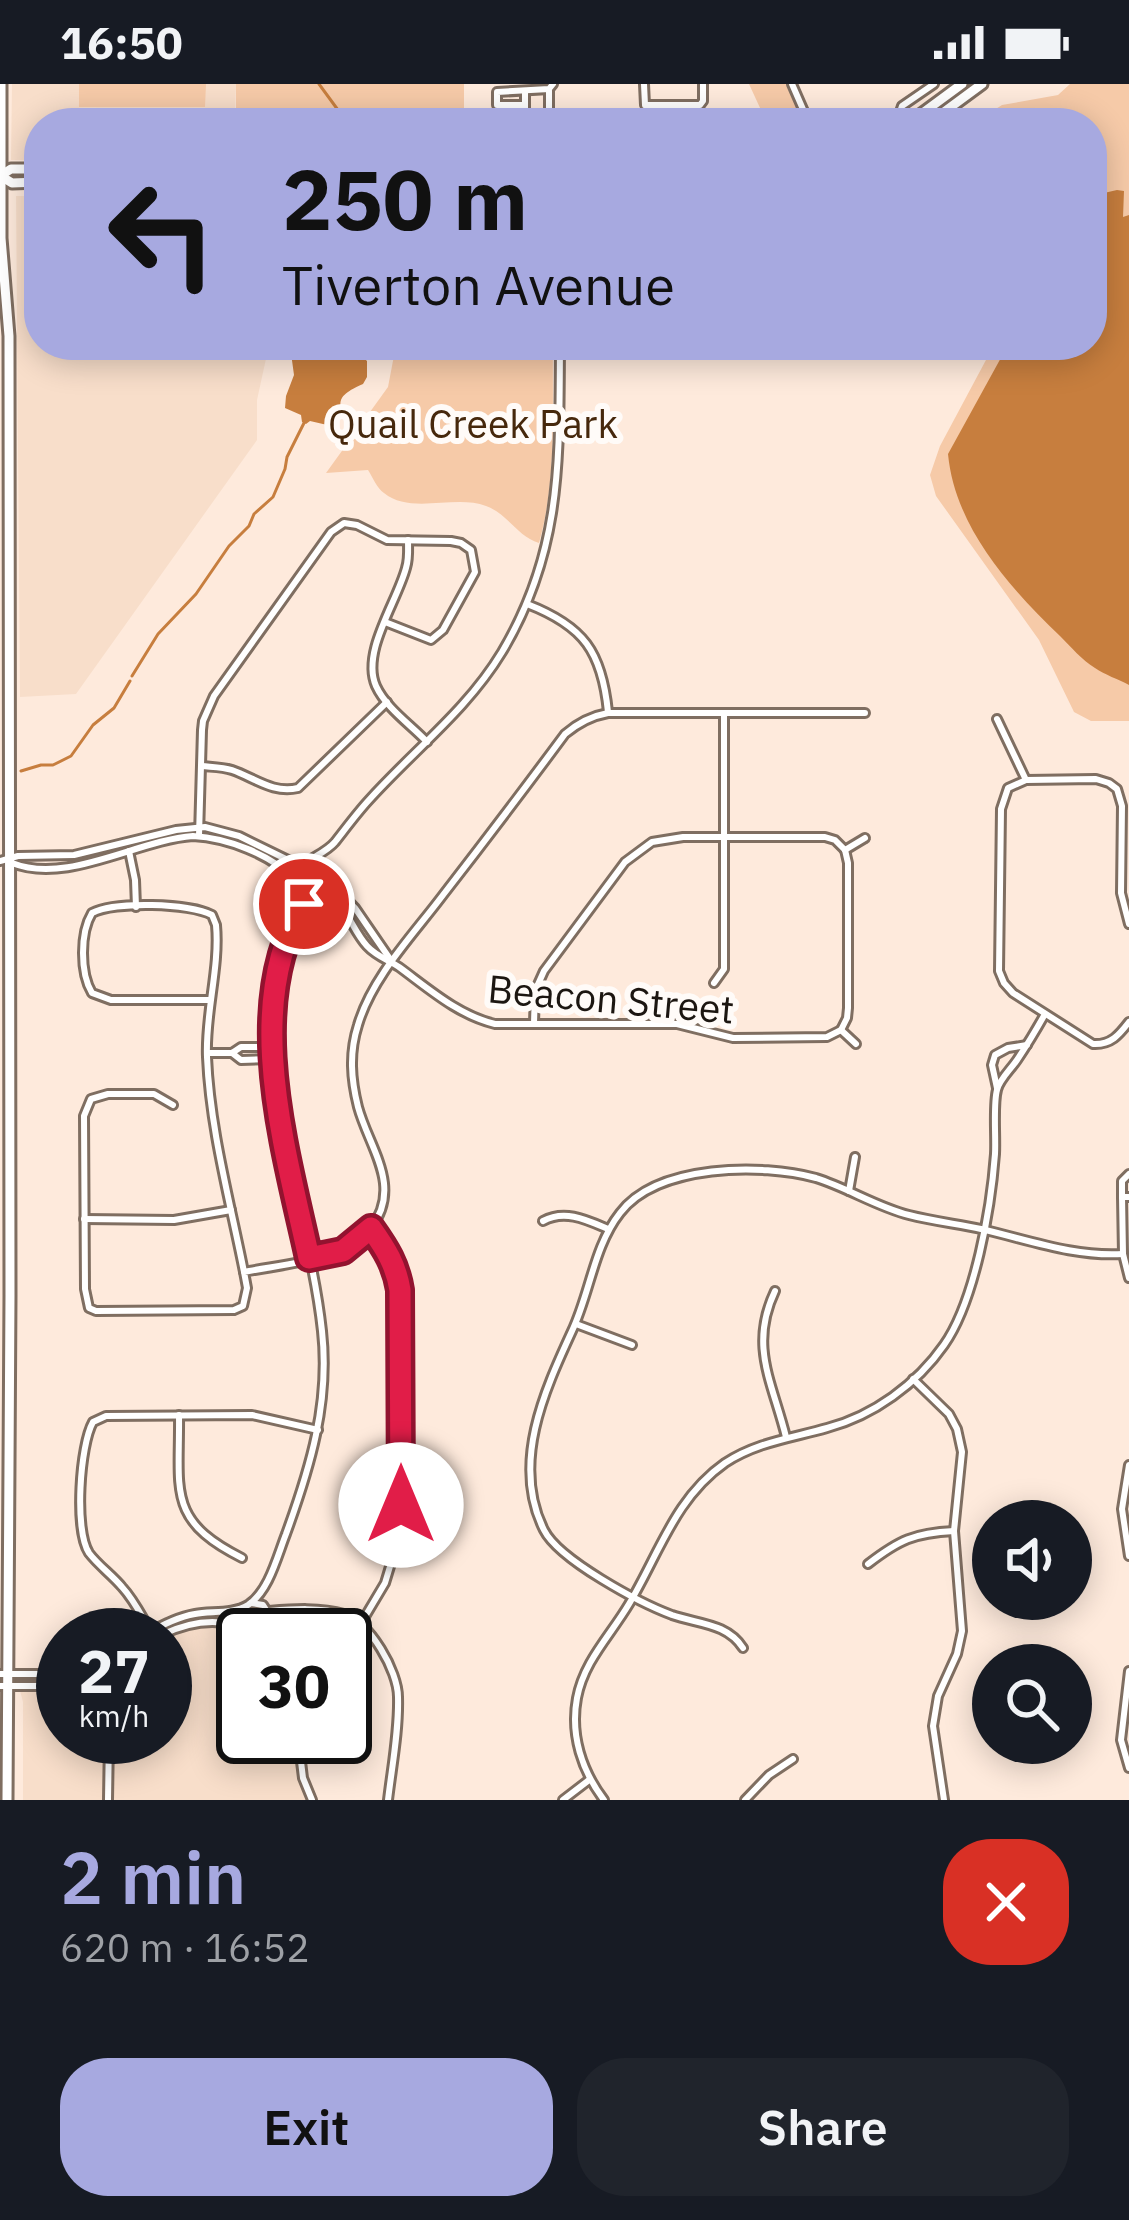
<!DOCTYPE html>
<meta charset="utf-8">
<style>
body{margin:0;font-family:"IBM Plex Sans",sans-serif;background:#20242c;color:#f1f3f6;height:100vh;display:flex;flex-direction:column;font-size:45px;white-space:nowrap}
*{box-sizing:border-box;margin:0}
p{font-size:39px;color:#9ea1a6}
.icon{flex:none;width:66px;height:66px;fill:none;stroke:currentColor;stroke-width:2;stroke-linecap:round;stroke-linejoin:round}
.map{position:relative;height:1716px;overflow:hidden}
.panel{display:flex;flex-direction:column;background:#171b24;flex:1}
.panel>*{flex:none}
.top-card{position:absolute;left:24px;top:24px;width:1083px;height:252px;border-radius:48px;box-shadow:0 6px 30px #0003;background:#a7a9e0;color:#111;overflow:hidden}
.controls{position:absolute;left:972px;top:1416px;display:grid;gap:24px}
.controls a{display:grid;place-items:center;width:120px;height:120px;border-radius:50%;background:#171b24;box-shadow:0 6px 30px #0003;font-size:60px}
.speed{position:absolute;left:36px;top:1524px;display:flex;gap:24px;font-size:60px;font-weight:700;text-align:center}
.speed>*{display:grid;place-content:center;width:156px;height:156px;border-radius:50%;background:#171b24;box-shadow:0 6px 30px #0003;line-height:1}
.speed small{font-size:30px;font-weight:400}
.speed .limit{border:6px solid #111;border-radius:18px;background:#fff;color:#111}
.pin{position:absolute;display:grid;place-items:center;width:102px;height:102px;color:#fff;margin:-51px;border:6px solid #fff;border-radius:50%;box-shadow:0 3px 12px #0007}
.me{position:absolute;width:132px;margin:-66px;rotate:0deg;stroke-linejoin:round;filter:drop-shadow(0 0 9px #0008)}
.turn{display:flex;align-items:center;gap:42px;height:252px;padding:0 60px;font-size:54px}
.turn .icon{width:156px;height:156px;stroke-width:2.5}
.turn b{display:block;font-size:84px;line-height:102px}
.round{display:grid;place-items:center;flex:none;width:126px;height:126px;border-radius:48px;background:#20242c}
.head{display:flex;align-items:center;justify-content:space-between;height:204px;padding:0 60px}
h1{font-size:72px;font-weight:600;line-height:90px;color:#a7a9e0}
.cta{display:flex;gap:24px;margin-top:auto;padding:24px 60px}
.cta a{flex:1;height:138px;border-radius:48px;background:#a7a9e0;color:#111;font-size:48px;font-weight:600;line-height:138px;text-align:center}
.cta a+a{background:#20242c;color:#f1f3f6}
.status{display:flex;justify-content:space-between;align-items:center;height:84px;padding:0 60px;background:#171b24;direction:ltr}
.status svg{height:33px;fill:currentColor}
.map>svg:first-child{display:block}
</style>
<div class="status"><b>16:50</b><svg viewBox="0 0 49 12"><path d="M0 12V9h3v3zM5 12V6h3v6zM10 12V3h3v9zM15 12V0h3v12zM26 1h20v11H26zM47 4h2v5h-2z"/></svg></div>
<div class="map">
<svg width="1129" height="1716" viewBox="0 0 1129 1716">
<rect width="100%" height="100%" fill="#feeadc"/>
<g fill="#f8deca">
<path d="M12,0h224l-1,39h-196v37h-28z"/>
<path d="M16,112h23v149h230l-12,55v40l-181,254 -56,3z"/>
<path d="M226,1539l30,12h-13v102h55l1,18 13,45h-289v-98l-4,-15 44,-1v51h102v-102l14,-8z"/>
</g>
<g fill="#f6caa8">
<path d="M79,0h127l-1,23h-126z"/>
<rect x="236" y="0" width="228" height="39"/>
<path d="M749,0h37l17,39h-36z"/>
<path d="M1070,0h59v637h-38l-17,-9 -35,-72 -103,-144 -6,-21 10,-29 54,-101h98v-222h-118l28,-18 56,-10z"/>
<path d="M396,261h157c-1,66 4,134 -14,198 -22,-7 -31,-29 -53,-37 -31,-12 -75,9 -102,-13 -7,-5 -11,-15 -16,-23l-42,3 62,-86z"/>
</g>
<g fill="#c77e3e">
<path d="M1117,106l7,1 -1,26 6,-2v470c-11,-6 -24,-10 -34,-17 -13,-8 -24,-21 -35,-32 -51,-49 -105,-109 -112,-182l60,-109h84v-132l12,-20z"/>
<path d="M300,261h50l-4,6 12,2 9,8v16l-4,7c-39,17 -12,22 -27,43l-26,-6 -4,3 -4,-2 -1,-7 -16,-7 1,-12 8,-21 -3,-22 9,-5z"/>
</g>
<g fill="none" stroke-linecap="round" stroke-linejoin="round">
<g stroke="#c77e3e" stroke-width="3">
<path d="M319,0l19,26 1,13"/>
<path d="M132,592l26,-42 38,-40 33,-48 20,-20 5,-12 19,-17 12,-28 2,-12 17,-34"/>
<path d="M21,687l20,-6h12l18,-9 22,-31 21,-17 16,-27"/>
</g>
<defs>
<g id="minor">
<path d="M644,0l1,21h55l3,-4v-17"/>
<path d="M792,0l17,39"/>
<path d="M525,21h-28v-13l52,-3 4,-5"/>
<path d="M670,21v18"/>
<path d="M525,39v-31"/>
<path d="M549,39v-32"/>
<path d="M696,39v-18"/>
<path d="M905,39l-6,-8 3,-9 32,-22"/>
<path d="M408,456c0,9 1,19 -2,28 -9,34 -45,84 -30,118 10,22 35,39 51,56"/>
<path d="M527,520c57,22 75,48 81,108"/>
<path d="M997,635l29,61"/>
<path d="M202,682c10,1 21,1 30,4 23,8 41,24 66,18l89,-86"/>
<path d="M199,752l3,-106 1,-9 11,-25 117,-164 13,-9 13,2 30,15 64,1 10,2 10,7 4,22 -32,58 -12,10 -46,-18"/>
<path d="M845,766l20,-12"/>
<path d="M129,767l6,29 1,27"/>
<path d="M0,777l18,-5 56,-1 102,-25 29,-3 34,9 51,25 12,2"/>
<path d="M12,779c55,22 125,-23 181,-27 35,2 76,18 102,43"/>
<path d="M327,795l28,29 35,51"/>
<path d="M298,802l7,6 8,2c12,-3 16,-12 12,-23l-12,-8"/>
<path d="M318,808c31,11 31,34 49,54 9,10 21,14 32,21 30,22 59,48 96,57h182l56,14 94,-1 14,-7"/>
<path d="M297,830l16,-20"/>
<path d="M1129,840l-8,-31 1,-87 -5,-17 -8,-6 -13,-4 -70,1 -18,8 -7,21 -2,162 5,12 9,10 80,51c18,1 26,-9 36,-22"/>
<path d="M714,899l10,-14v-256"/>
<path d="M209,916h-98l-19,-7c-12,-20 -12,-60 0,-80 22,-12 98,-10 120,2l4,10c4,43 -11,88 -9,132 3,72 23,144 37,215"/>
<path d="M534,939l1,-32 9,-20 81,-109 27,-20 31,-5h142l10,3 10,10"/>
<path d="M841,946l6,-12 1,-10v-145l-3,-13"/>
<path d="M841,946l15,14"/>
<path d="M207,969h25l9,-6h31"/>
<path d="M232,969l9,7 31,-1"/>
<path d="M997,1004l-5,-23 3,-10 13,-7 19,-3"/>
<path d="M173,1021l-19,-11h-46l-17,5 -7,17 1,173 4,19 7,3 138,-1 9,-4 4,-18 -3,-16c38,-8 102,-11 127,-44 32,-42 -2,-80 -13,-121 -7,-28 -9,-54 0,-82 14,-48 55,-90 85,-130 41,-53 82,-107 122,-161 13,-11 26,-18 43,-21h257"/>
<path d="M1129,1090l-7,7v16h7"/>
<path d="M849,1107l6,-34"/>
<path d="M1122,1113l1,57 6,24"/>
<path d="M84,1135l90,1 57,-10"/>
<path d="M543,1137c22,-12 44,-1 65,8"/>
<path d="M775,1207c-26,55 -3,90 11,146"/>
<path d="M576,1240l56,21"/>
<path d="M913,1295l36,35 8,15 5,23 -8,79 8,100 -5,23 -19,42 -5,30 11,74"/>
<path d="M179,1331c1,75 -13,105 63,143"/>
<path d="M1129,1381l-7,44 7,47"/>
<path d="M868,1480c31,-24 46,-31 86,-33"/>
<path d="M251,1519l12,2 7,11 -5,13 -10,3"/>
<path d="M269,1527c24,-2 52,-4 75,3 26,8 54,57 54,83 1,34 -6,69 -10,103"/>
<path d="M270,1537l48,-1 42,5"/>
<path d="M360,1541l25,-42 16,-53 -1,-240 -8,-33 -21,-28"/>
<path d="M145,1551c15,-9 32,-18 50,-21 16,-3 38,0 53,-9 21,-14 29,-48 38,-71 24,-66 44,-131 36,-203 -13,-121 -67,-232 -43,-357 4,-24 15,-46 19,-70 1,-11 -5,-26 1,-35 7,-10 26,-15 36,-27 11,-14 22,-29 34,-42 45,-50 98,-90 133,-148 61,-102 57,-194 58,-307"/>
<path d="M153,1551c-10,-16 -18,-34 -31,-48 -10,-12 -24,-22 -33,-34 -15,-23 -9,-108 4,-131l13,-6 146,-1 66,15"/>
<path d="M161,1551c32,-15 66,-19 95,0"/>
<path d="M743,1564c-16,-25 -45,-24 -71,-33 -32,-12 -113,-55 -128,-85 -33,-66 0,-138 28,-199 18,-38 22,-85 48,-118 37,-49 142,-50 196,-35 32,10 61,29 93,37 24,6 48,9 72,14 48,11 93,28 142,25"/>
<path d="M1129,1587l-8,69 8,28"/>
<path d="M0,1590h63"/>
<path d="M0,1602h63"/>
<path d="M298,1653l5,41 9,22"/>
<path d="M108,1716l1,-63"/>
<path d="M563,1716l26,-20"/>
<path d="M604,1716c-22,-29 -34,-65 -27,-102 7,-37 33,-62 52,-94 30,-50 46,-106 96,-141 32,-21 67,-25 102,-35 46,-12 90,-44 117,-83 31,-44 47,-137 51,-191 1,-17 -2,-50 2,-64 2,-10 14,-21 20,-30 10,-15 19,-30 28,-46"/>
<path d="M745,1716l24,-25 24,-16"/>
</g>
<g id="secondary">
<path d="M1,0v154l8,98 1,959 -3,505"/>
<path d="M909,39l53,-39"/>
<path d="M929,39l53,-39"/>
<path d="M0,92l11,-7h28"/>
<path d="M1,92l11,7 27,-1"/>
</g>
</defs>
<use href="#minor" stroke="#7f6e61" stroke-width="12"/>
<use href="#secondary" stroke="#7f6e61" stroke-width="15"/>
<use href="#minor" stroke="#fff" stroke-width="6"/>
<use href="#secondary" stroke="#fff" stroke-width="9"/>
</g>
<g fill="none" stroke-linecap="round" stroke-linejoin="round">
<defs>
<path id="route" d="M304,820c-63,100 -18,248 5,354l34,-7 28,-23c15,21 25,37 29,62l1,215"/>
</defs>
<use href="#route" stroke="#92132f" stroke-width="30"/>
<use href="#route" stroke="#e11d48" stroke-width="21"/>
</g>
<g text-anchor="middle" stroke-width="12" stroke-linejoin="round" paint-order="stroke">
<g font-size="39" fill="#46280c" stroke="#fffbf8">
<text x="473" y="354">Quail Creek Park</text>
</g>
<g font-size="39" fill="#1c1611" stroke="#fffbf8">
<text transform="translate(611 915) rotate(5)" y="14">Beacon Street</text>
</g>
</g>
</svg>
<div class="controls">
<a><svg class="icon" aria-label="sound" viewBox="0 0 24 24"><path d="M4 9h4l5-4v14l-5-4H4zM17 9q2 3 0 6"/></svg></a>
<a><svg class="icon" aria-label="search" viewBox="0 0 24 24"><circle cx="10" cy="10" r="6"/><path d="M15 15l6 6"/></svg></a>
</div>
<div class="speed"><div>27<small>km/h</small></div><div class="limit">30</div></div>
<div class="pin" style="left:304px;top:820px;background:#d93025"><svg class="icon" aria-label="arrive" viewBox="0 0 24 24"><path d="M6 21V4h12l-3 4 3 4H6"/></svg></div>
<svg class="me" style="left:401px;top:1421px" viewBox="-20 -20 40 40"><circle r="19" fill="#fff"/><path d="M0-13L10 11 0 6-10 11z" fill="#e11d48"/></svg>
<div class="top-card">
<div class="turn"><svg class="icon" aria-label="left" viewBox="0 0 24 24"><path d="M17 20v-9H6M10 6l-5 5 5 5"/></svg><div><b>250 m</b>Tiverton Avenue</div></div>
</div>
</div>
<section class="panel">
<div class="head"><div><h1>2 min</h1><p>620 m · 16:52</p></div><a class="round" style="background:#d93025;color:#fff"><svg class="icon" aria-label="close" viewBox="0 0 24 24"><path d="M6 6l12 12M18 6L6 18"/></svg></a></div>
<div class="cta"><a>Exit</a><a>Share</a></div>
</section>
